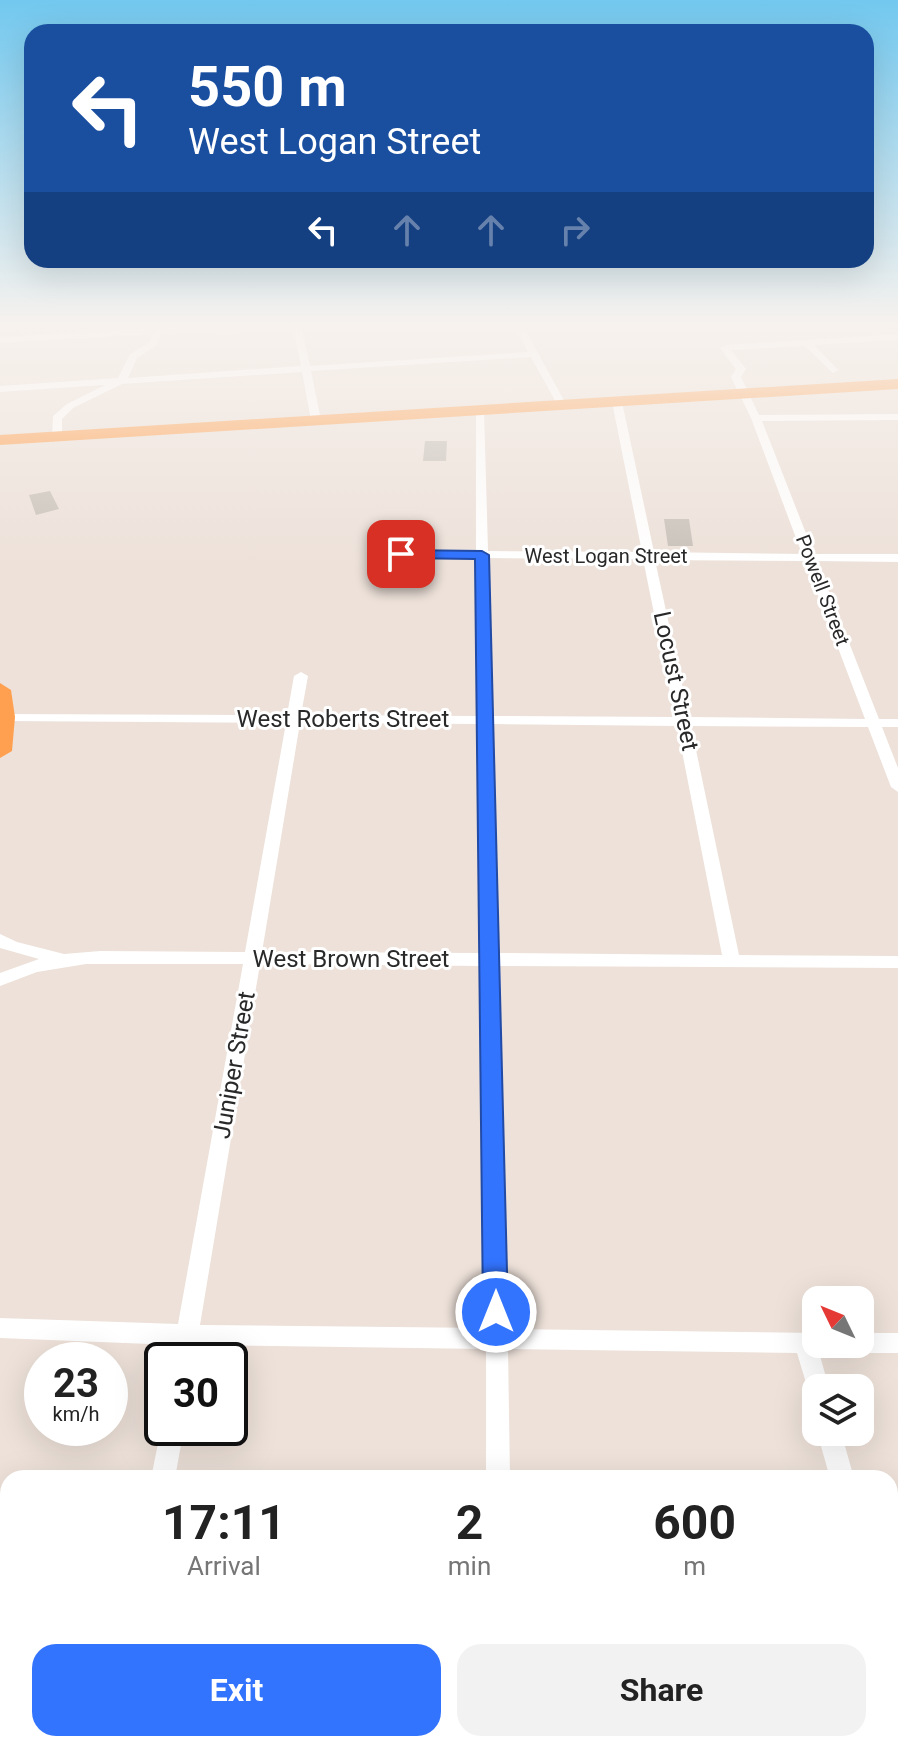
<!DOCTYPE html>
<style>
body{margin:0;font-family:Roboto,sans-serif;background:#f2f2f2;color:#222;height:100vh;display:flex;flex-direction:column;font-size:30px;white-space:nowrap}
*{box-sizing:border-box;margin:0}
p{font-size:26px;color:#767676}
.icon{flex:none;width:44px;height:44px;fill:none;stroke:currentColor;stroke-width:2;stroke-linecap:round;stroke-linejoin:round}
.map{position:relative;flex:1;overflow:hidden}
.panel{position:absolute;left:0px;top:1470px;width:898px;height:282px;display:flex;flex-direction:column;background:#fff;border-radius:24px 24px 0 0;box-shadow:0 8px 32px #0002}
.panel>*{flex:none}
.hud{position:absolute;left:24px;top:24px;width:850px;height:244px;border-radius:24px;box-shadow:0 8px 32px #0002;background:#1a4fa0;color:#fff;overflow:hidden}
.needle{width:52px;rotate:313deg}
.buttons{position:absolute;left:802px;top:1286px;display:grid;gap:16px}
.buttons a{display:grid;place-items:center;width:72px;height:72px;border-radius:16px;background:#fff;box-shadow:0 8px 32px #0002;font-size:40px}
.speed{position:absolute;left:24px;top:1342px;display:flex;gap:16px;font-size:40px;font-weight:700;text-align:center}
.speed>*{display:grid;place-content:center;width:104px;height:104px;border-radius:50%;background:#fff;box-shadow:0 8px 32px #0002;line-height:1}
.speed small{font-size:20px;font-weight:400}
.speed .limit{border:4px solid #111;border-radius:12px;background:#fff;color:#111}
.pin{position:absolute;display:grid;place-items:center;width:68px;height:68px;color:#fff;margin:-34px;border-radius:16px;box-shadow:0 4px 12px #0006}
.me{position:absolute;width:88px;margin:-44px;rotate:0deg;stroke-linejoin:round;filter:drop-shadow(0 0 6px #0008)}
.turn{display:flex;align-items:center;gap:28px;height:168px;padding:0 32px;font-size:36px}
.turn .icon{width:104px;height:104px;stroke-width:2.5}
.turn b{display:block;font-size:56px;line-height:68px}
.lanes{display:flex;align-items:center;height:76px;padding:0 32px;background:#0003;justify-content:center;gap:40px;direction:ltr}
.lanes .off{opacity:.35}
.eta{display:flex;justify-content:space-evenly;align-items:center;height:136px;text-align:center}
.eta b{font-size:48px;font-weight:700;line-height:56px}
.button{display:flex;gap:16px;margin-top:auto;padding:16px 32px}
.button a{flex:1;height:92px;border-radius:24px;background:#3374ff;color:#fff;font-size:32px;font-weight:700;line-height:92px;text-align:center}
.button a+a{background:#f2f2f2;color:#222}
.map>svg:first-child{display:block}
</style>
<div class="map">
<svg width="898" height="1751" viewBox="0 0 898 1751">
<rect width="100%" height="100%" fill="#ede1d9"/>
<g fill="#c7c0b8">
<path d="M425,441h22l-1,20h-23z"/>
<path d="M50,491l9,18 -23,6 -7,-20z"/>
<path d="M664,519h25l4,27h-25z"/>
</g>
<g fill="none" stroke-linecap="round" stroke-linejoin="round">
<g fill="#fff" fill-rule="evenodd">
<path d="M155,326h8v2l80,-2 -4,3 -78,4 -4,12 -20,13 -9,20 173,-12 -8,-40h8l9,40 218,-14 -13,-26h8l43,78 -8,2 -27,-49 -220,14 10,49 -5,3 -5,-3 -9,-48 -180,12 -49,24 -11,11v17l-5,3 -5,-3 1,-20 14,-12 38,-19 -105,7v-6l118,-8 12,-24 20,-12 2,-8 -152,9v-6l154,-9z"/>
<path d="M898,334v6l-84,5 24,25 -5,3 -28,-27 -74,4 15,19 -5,8 18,38 139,-1v6l-136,1 52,133h84v8l-81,-1 62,158h19v8h-16l16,41v24l-7,-5 -23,-60 -177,-1 48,229 159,1v12l-398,-2 8,363 308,4v11h11l-3,6 -5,2 10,36h-13v10l-6,-2 -13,-43 -289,-4 2,129h-24v-129l-289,-4 -3,15h-22l3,-15 -175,-7v-20l178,6 65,-360h-157l-49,8 -37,14v-13l39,-14 -39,-11v-14l17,8 47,12 36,-3 145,1 41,-229 -282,-2 -4,-1v-6l287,1 7,-39 7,-4 7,4 -7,39 178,1 -3,-158h-75l-6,-4 6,-4 75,1v-143l8,2 4,141 154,1 -30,-150 5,-3 5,3 32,150 148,2 -51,-136 -20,-41 5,-8 -16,-21 5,-3zM488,558l155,1 32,158 -182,-1zM655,560l150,1 60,158 -176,-2zM300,723l179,1 3,229 -220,-1zM493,724l184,2 45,229 -223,-2zM260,964l222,2 4,362 -286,-3z"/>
<path d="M860,1333h38v20h-38l-8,-3 -3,-6h11z"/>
<path d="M162,1424v4h22l-9,50h-24z"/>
<path d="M817,1432h24l13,46h-24z"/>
<path d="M890,1716l8,4v31h-18l-1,-7h11z"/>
<path d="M104,1744h28l-2,7h-28z"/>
<rect x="487" y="1744" width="28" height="7"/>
</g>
<g fill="#fea050" fill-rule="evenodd">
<path d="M898,379v10l-898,56v-10z"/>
<path d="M0,683l11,7 4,27 -3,34 -12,7z"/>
</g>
</g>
<linearGradient id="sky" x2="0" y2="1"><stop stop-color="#72c8ef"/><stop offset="0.57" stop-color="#f7f2ee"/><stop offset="1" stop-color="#f7f2ee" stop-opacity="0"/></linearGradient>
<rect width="898" height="571" fill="url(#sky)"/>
<path fill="#3374ff" stroke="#214ba6" stroke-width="2" d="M482,551l7,4 19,757 -3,8 -9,3 -9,-3 -4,-8 -8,-753 -74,-1 -6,-4 6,-4z"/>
<g text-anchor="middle" stroke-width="6" stroke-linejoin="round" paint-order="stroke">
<g font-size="20" fill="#292929" stroke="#fff">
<text x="606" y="563">West Logan Street</text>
<text transform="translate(823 590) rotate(69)" y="7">Powell Street</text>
</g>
<g font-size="24" fill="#292929" stroke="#fff">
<text transform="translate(676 681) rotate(78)" y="8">Locust Street</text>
<text x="343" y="727">West Roberts Street</text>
<text x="351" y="967">West Brown Street</text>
<text transform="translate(234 1065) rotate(-80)" y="8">Juniper Street</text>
</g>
</g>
</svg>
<div class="buttons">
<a><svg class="needle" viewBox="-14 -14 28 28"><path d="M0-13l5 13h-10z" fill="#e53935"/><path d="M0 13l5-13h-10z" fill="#767676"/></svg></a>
<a><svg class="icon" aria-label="layers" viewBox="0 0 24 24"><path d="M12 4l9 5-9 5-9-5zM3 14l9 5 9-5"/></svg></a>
</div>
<div class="speed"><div>23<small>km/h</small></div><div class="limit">30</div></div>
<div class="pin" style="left:401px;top:554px;background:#d93025"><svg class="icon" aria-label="arrive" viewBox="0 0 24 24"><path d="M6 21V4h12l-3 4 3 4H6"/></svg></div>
<svg class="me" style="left:496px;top:1312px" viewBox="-20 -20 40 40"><circle r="17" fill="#3374ff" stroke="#fff" stroke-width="3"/><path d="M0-11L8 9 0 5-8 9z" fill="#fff"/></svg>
<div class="hud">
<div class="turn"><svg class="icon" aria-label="left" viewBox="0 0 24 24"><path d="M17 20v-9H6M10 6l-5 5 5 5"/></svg><div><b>550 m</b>West Logan Street</div></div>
<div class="lanes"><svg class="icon" aria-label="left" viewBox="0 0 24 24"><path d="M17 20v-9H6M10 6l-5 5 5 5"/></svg><svg class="icon off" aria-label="ahead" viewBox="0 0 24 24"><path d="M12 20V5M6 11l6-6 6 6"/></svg><svg class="icon off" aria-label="ahead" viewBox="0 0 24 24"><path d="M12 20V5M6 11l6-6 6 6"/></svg><svg class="icon off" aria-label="right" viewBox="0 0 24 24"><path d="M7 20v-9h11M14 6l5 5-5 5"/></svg></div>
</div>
<section class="panel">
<div class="eta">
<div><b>17:11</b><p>Arrival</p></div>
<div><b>2</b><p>min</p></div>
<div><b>600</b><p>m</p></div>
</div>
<div class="button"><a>Exit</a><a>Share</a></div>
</section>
</div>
